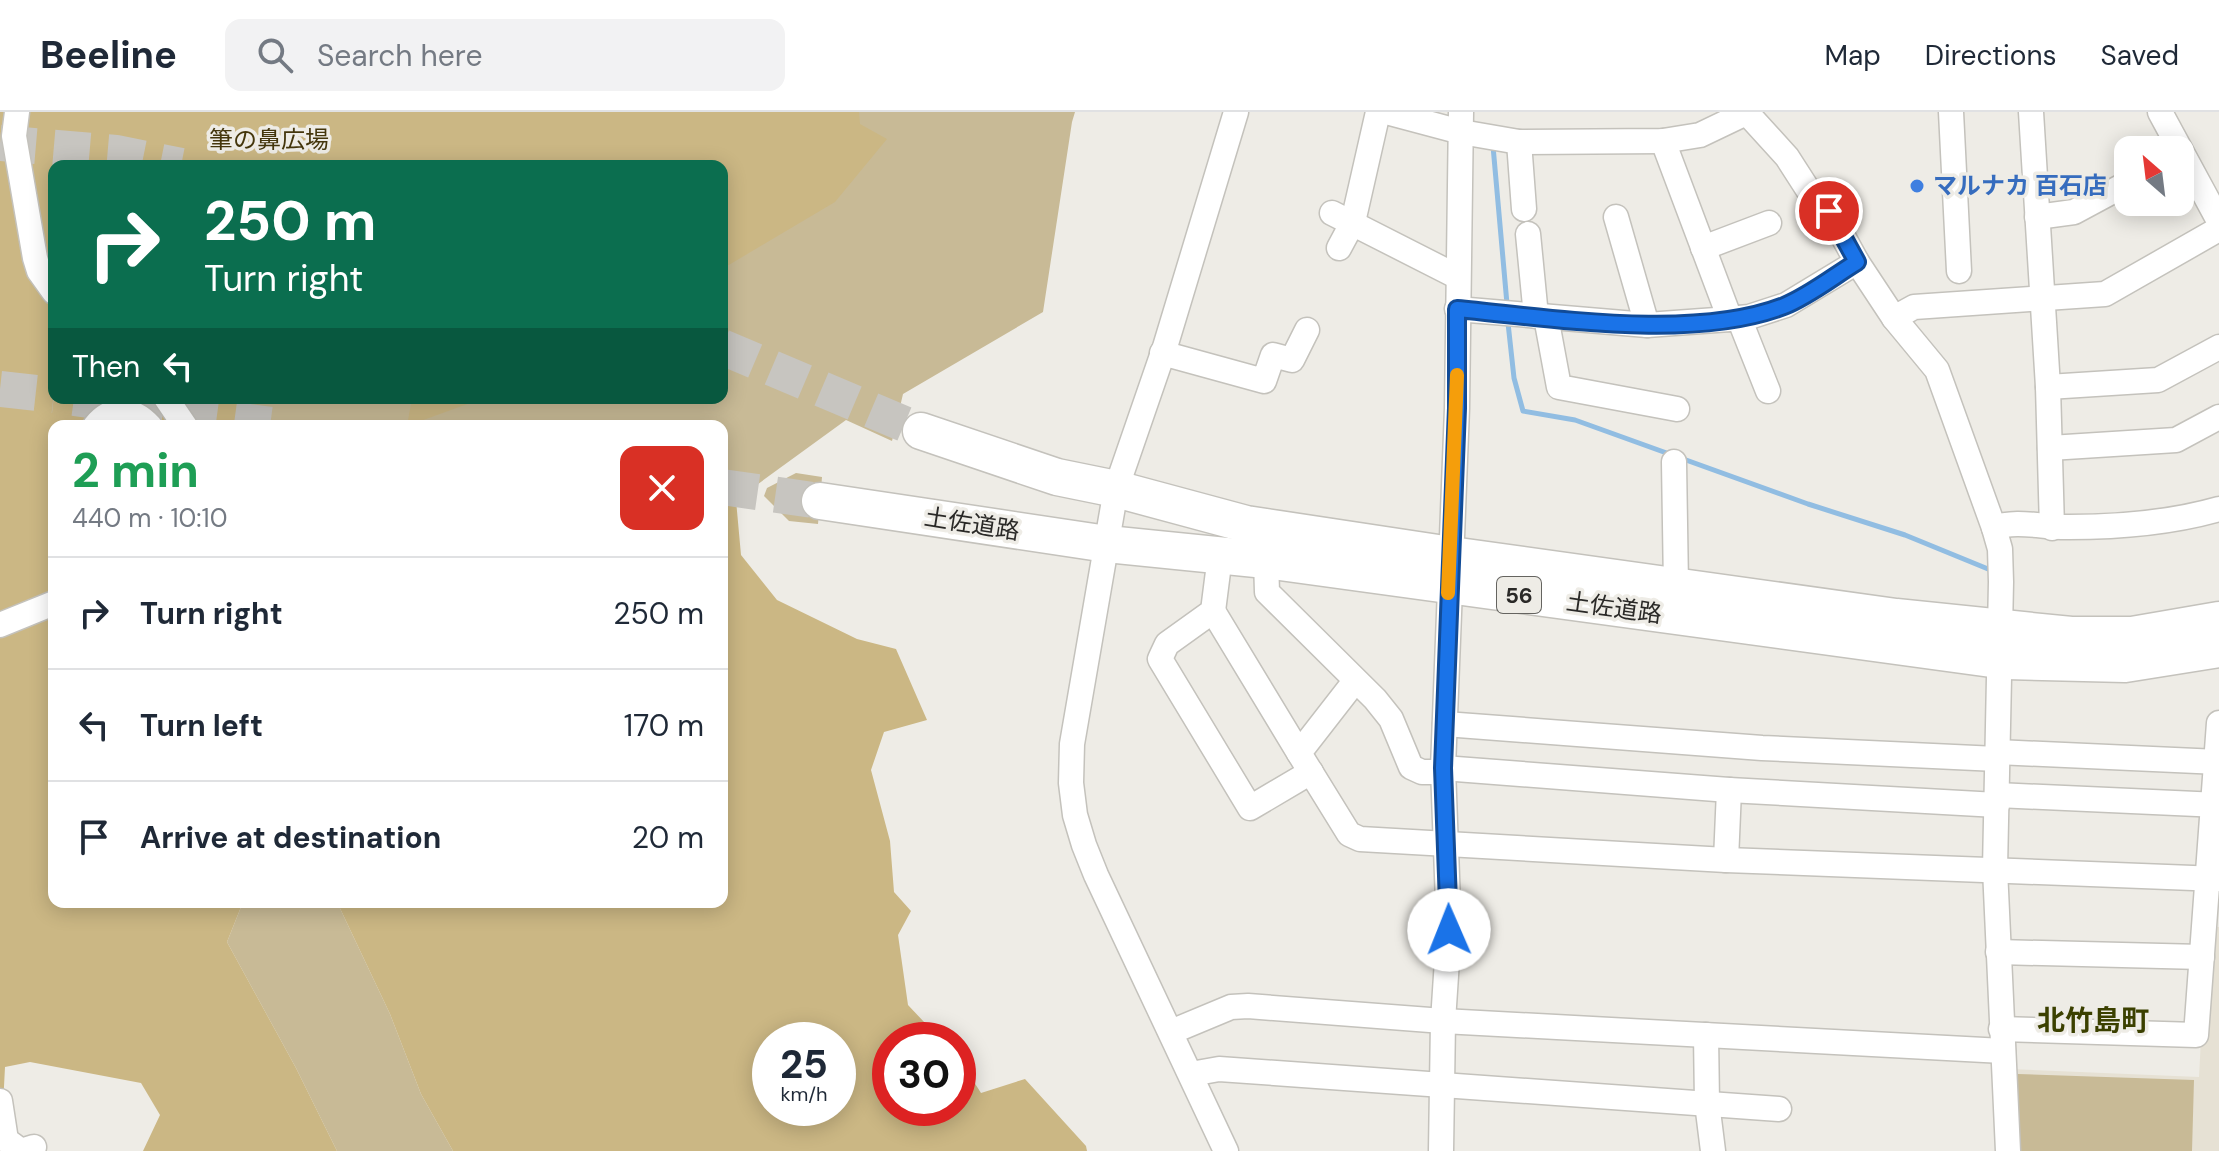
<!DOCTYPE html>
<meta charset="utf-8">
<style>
body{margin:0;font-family:"DM Sans","Noto Sans JP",sans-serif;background:#f2f2f3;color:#1f2937;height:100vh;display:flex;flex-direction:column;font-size:30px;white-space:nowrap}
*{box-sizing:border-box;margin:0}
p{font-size:26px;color:#747a83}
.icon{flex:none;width:44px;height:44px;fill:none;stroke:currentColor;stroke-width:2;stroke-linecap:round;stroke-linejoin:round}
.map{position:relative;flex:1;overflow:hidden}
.side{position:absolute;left:48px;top:308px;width:680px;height:488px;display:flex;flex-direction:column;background:#fff;border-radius:16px;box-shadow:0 4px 20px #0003}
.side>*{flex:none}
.banner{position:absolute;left:48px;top:48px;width:680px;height:244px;border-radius:16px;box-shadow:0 4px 20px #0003;background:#0b6e4f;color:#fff;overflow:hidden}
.needle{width:52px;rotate:332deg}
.controls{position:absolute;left:2114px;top:24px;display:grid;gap:16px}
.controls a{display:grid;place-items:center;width:80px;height:80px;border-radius:16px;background:#fff;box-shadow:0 4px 20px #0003;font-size:40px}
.speed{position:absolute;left:752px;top:910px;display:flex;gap:16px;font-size:40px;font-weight:700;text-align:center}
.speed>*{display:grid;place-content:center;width:104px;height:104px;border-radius:50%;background:#fff;box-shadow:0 4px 20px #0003;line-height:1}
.speed small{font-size:20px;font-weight:400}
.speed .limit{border:12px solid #d22;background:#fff;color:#111}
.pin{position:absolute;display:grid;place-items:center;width:68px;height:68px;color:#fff;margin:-34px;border:4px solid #fff;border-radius:50%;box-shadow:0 2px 8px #0007}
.me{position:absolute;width:88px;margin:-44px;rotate:359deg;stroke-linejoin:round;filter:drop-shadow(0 0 6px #0008)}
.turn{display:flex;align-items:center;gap:28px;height:168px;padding:0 24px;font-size:36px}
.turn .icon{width:104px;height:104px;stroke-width:2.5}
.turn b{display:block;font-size:56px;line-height:68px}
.then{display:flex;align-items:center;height:76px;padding:0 24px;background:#0003;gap:16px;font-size:30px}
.round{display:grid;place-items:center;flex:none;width:84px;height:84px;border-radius:16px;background:#f2f2f3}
.headline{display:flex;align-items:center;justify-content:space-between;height:136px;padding:0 24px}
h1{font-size:48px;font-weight:700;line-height:60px;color:#1e9e55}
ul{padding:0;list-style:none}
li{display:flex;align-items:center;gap:24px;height:112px;padding:0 24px;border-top:2px solid #e0e1e3}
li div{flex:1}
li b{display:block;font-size:30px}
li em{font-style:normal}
header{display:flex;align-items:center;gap:48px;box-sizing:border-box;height:112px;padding:0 40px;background:#fff;border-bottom:2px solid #e0e1e3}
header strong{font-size:38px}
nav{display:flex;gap:44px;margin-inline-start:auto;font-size:28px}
.search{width:560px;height:72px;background:#f2f2f3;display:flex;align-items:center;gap:20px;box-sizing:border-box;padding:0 28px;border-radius:16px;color:#747a83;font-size:30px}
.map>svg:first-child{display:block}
</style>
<header>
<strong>Beeline</strong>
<div class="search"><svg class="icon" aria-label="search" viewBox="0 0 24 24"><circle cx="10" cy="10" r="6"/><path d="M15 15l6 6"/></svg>Search here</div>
<nav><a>Map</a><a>Directions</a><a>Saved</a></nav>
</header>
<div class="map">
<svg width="2219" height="1039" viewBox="0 0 2219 1039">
<rect width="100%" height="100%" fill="#eeece6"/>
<path fill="#e6e1d4" d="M2207,814l12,1v224h-206l-3,-82 189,8z"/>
<g fill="#c8ba96" fill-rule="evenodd">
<path d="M0,0h1075l-3,10 -29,190 -140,82 -11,47 -46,-21 -110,80 -14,2v-76h-668zM54,54h668v232h-668z"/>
<path d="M796,361l26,4 -4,47 -29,-3 -25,-25 3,-8z"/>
<path d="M243,790h94l53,112 31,80 32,57h-116l-41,-83 -69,-126z"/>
<path d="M2018,962l176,6 -2,71h-176z"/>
</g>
<g fill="#cbb784" fill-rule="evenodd">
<path d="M0,0h859l1,12 27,15 -52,63 -113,67v-103h-668v232h198l1,28h-199v476h189l-16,40 69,126 41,83h-194l17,-36 -19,-32 -111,-21 -25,5 -4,78 4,6h-5z"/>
<path d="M412,286h72l-77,28z"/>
<path d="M736,388l5,55 36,45 80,39 39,10 31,71 -43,12 -13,38 19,71 4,51 17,19 -13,24 10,70 33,35h-51v68h68v-51l23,36 44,-14 61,67 1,5h-634l-32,-57 -31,-80 -53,-112h385v-400zM770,928h68v68h-68z"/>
</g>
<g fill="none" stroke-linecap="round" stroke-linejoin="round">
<g stroke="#91bde2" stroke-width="5">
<path d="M1493,34l14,158"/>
<path d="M1508,211l6,55 9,33 52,9 233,84 97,31 88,36"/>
</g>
</g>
<path fill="#e7ad9f" stroke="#9d9694" stroke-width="2" d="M221,23l15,4 -2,8 -15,-5z"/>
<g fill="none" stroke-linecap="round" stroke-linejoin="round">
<g stroke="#c7c5c0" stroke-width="36" stroke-dasharray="36 18" stroke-linecap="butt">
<path d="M0,31l116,10 65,13"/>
<path d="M722,235l199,84"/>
<path d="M0,277l54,6"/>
<path d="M74,286l204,28"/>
<path d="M722,375l98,14"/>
</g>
<defs>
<g id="minor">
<path d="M17,0l-3,24 21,122 4,13 15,21"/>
<path d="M1386,0l75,20 58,10 144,-1 37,-6 46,-22"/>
<path d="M1746,0l41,45 27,42 15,12 28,51 37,56 43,52 57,158 6,21 1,33 -6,287 13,282"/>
<path d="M1951,0l8,159"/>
<path d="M2031,0l17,275 4,141"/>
<path d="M2160,0l59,109"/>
<path d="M1663,29l67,178"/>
<path d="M1519,30l5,67"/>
<path d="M1332,101l126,64"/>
<path d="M1616,105l31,108"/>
<path d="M2037,105l37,-5 54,-29"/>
<path d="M1528,122l8,82"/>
<path d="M1339,136l14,-26 25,-110"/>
<path d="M1703,136l66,-25"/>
<path d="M1457,197l190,16 83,-6 19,-2 37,-12 71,-43"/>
<path d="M1546,205l13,70 118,22"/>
<path d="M1739,206l29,73"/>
<path d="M1894,206l20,-11 191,-13 114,-65"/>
<path d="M1162,241l102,28 9,-26 19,5 15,-30"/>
<path d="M2048,275l110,-7 61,-33"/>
<path d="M166,286l19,28"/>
<path d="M95,314c16,-20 38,-19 55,0"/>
<path d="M2050,336l126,-8 43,-23"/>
<path d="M1674,350l2,124"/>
<path d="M1994,416c23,-9 50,0 75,-1 51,0 101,-4 150,-18"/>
<path d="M1220,444l-7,55 -46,33 -7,15 90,149 61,-36"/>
<path d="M1266,448l1,32 108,107 16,20 20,48 11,5h22"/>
<path d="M1213,499l86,142"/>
<path d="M0,513l54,-22"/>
<path d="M1355,569l-56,72 50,81 11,5 366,21 493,19"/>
<path d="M1445,612l317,24 235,11"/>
<path d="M1997,640l222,10"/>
<path d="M1443,656l286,22 268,15"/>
<path d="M1997,683l222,10"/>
<path d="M1726,748l3,-70"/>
<path d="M1998,840l204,5"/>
<path d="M2001,917l195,6 23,-312"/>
<path d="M1171,920l60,-25 17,-1 195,15 560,30"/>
<path d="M1706,923l1,68 6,48"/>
<path d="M1191,962l28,-5 560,40"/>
<path d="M0,989l6,39 15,11 13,-4"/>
<path d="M1226,1039l-130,-276 -12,-30 -9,-30 -4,-32 1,-39 44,-255 49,-142 71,-235"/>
<path d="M1441,1039l2,-130 6,-91 -6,-162 14,-360 4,-296"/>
</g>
<g id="highway">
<path d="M921,319l136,46 59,12 130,35 205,31 445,62 175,18h61l87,-15"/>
<path d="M820,389l287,43 159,16 740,101 119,3 94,-15"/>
</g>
</defs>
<use href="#minor" stroke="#c4c2bc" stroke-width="27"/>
<use href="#highway" stroke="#c4c2bc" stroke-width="39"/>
<use href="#minor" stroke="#fff" stroke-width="24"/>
<use href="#highway" stroke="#fff" stroke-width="36"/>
</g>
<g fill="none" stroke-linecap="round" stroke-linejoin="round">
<defs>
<path id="route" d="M1449,818l-6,-162 14,-360v-99c96,9 237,32 327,-3 25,-10 50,-30 73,-44l-28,-51"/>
</defs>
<use href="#route" stroke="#114b97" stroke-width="20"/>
<use href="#route" stroke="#1a73e8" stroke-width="14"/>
<path stroke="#f59e0b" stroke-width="14" d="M1448,481l9,-218"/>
</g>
<circle fill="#3f7fe0" stroke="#eeece6" stroke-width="3" cx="1917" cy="74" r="8"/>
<g text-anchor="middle" stroke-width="7" stroke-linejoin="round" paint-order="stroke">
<rect fill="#eeece6" stroke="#656460" stroke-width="2" x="1497" y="465" width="44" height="36" rx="6"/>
<g font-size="22" font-weight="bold" fill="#2a2927">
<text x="1519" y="491">56</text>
</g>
<g font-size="24" fill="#44360c" stroke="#eeece6">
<text x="269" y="36">筆の鼻広場</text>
</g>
<g font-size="24" font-weight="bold" fill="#366cbe" stroke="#eeece6" text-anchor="start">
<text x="1933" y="82">マルナカ 百石店</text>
</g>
<g font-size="24" fill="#2a2927" stroke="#eeece6">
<text transform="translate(972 412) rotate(9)" y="8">土佐道路</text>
<text transform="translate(1614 496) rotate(8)" y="8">土佐道路</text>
</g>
<g font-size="28" font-weight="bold" fill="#3b4000" stroke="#eeece6">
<text x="2093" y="918">北竹島町</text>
</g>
</g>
</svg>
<div class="controls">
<a><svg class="needle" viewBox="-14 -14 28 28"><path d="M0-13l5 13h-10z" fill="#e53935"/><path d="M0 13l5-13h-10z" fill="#747a83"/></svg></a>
</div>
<div class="speed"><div>25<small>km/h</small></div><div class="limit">30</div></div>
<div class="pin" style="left:1829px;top:99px;background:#d93025"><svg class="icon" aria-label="arrive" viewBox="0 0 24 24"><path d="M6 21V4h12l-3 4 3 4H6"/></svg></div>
<svg class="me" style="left:1449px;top:818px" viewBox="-20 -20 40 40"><circle r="19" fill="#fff"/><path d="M0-13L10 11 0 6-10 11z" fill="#1a73e8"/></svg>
<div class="banner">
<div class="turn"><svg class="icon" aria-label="right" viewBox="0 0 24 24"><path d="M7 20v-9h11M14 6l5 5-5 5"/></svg><div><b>250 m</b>Turn right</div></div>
<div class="then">Then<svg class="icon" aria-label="left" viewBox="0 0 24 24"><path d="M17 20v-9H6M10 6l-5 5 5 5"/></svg></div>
</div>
<section class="side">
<div class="headline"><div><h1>2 min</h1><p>440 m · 10:10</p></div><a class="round" style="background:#d93025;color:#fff"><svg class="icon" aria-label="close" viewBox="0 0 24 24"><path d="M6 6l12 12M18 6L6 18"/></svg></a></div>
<ul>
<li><svg class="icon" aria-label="right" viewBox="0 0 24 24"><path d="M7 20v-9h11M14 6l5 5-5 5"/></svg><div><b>Turn right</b></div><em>250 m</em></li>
<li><svg class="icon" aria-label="left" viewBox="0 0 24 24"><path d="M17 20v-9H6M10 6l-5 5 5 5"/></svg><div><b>Turn left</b></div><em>170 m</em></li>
<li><svg class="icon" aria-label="arrive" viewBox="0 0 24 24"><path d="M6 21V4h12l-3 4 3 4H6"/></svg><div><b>Arrive at destination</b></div><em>20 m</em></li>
</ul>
</section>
</div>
